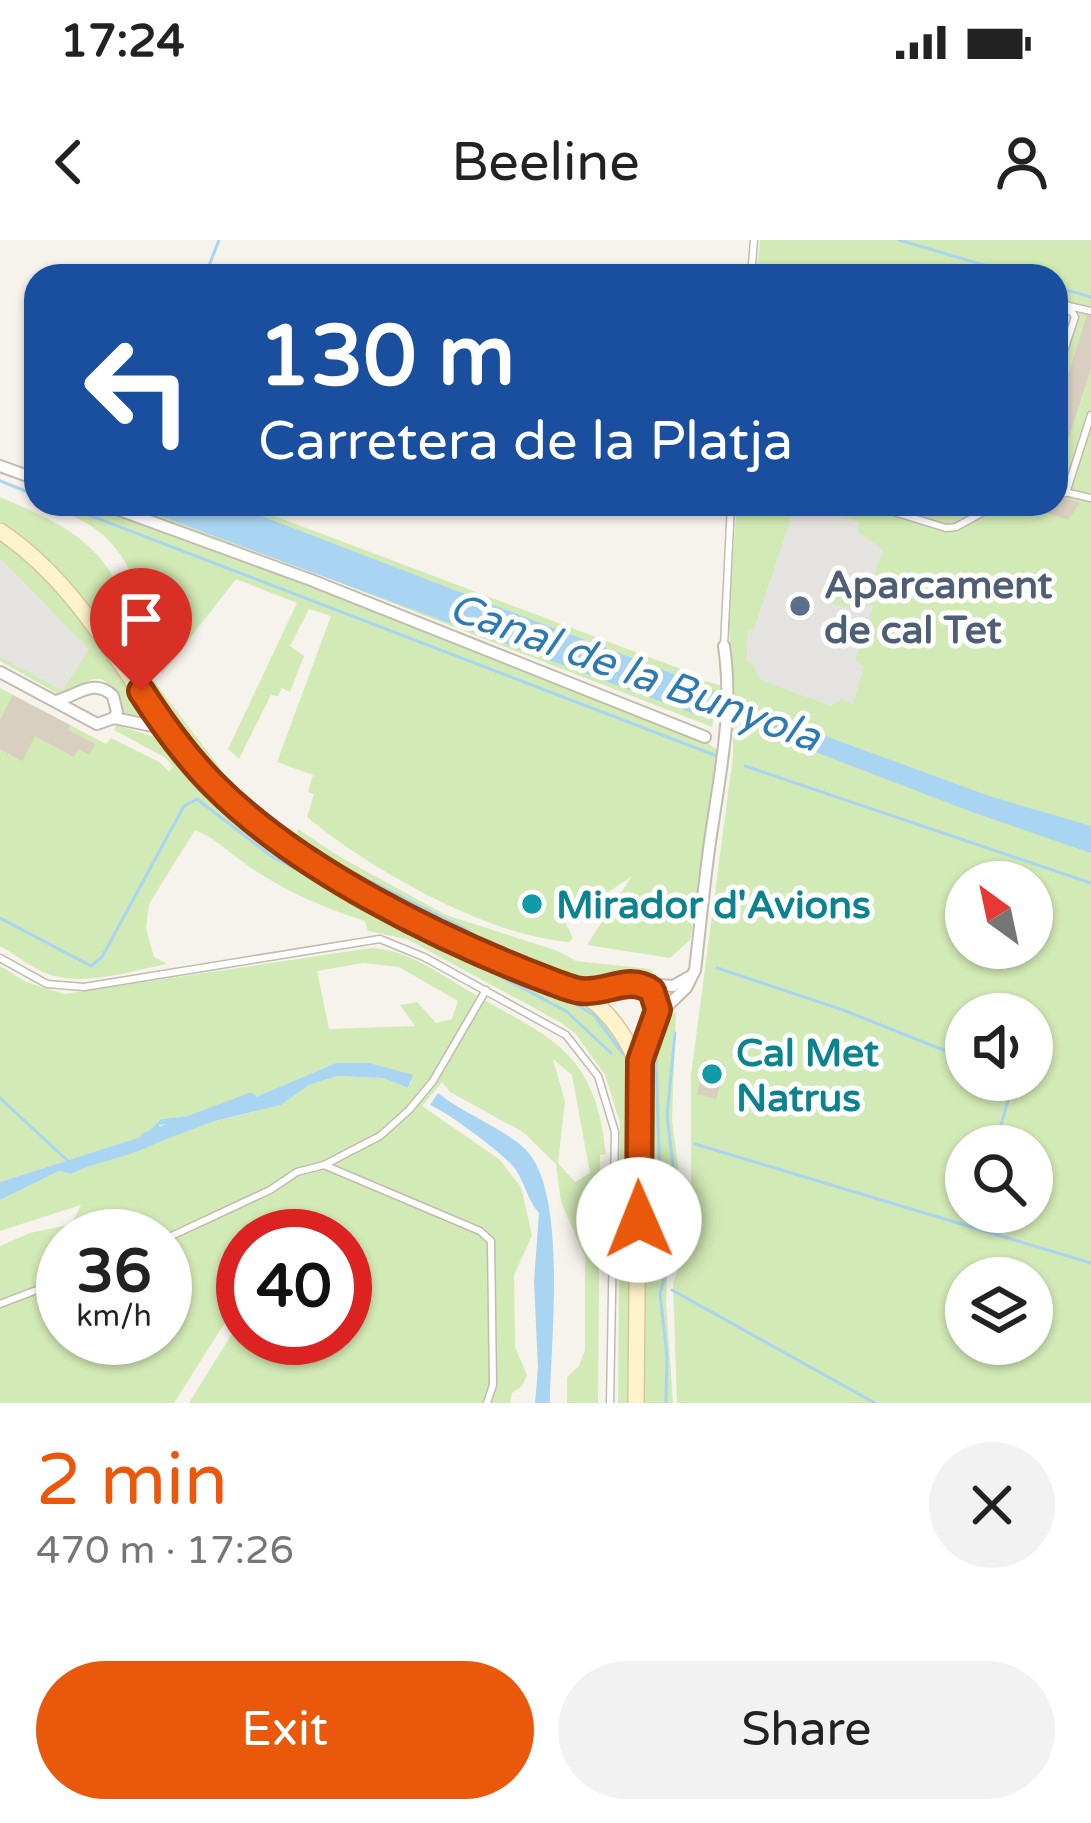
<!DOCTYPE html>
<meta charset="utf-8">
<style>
body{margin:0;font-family:"Varela Round",sans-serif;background:#f2f2f2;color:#222;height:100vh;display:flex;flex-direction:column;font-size:45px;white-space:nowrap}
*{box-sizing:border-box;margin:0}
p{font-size:39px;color:#767676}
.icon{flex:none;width:66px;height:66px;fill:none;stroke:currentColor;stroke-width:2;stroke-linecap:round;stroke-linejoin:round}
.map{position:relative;height:1163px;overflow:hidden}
.panel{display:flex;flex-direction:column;background:#fff;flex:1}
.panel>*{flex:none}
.banner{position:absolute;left:24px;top:24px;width:1044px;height:252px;border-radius:36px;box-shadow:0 3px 9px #0004;background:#1a4fa0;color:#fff;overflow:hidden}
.needle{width:78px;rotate:327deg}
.buttons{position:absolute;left:945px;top:621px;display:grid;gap:24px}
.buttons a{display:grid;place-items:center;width:108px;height:108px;border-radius:50%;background:#fff;box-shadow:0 3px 9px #0004;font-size:60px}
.speed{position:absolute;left:36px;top:969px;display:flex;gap:24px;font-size:60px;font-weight:700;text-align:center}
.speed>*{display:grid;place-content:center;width:156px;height:156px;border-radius:50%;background:#fff;box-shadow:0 3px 9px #0004;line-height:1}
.speed small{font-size:30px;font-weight:400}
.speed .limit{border:18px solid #d22;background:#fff;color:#111}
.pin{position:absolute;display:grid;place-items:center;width:102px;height:102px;color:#fff;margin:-123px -51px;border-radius:50% 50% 50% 0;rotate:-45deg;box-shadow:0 0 12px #0007}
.pin .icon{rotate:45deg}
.me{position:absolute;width:132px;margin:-66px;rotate:359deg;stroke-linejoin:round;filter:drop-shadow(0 0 9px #0008)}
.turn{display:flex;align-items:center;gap:42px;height:252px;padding:0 36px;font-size:54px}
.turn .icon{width:156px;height:156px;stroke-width:2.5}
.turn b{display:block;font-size:84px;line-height:102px}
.round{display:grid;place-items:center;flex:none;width:126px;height:126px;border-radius:63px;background:#f2f2f2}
.summary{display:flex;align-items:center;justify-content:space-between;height:204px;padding:0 36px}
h1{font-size:72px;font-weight:600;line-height:90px;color:#ea580c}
.cta{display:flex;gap:24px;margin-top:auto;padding:24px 36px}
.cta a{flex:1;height:138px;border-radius:72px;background:#ea580c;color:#fff;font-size:48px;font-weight:600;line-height:138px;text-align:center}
.cta a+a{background:#f2f2f2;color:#222}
.status{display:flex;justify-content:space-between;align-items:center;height:84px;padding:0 60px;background:#fff;direction:ltr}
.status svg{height:33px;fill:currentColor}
header{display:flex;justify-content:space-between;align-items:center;height:156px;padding:0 36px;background:#fff;font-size:54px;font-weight:600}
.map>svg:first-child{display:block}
</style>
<div class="status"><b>17:24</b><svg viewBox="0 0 49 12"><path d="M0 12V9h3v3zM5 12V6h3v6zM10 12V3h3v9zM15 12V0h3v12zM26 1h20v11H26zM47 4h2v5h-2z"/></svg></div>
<header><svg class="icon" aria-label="back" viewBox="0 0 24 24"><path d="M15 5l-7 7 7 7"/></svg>Beeline<svg class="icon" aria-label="person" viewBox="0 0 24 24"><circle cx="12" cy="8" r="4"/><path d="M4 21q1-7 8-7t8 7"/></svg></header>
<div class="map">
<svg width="1091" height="1163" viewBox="0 0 1091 1163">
<rect width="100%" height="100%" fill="#f6f3ec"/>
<g fill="#d2eab5" fill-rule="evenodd">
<path d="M760,0h331v1163h-414l-4,-120 18,-52v-156l42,-319v-84l-5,-53 9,-115h319v-228h-300zM966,642h66v66h-66zM966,774h66v66h-66zM966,906h66v66h-66zM966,1038h66v66h-66z"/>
<path d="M0,257c44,19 85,35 111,76l36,99 73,96 -2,4 -7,-1c-73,-81 -116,-189 -211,-250z"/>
<path d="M43,264l53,4 279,103 334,133 11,8 1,10 -31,178 -20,18 -83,-13 45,-69 -67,46 8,16 -4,4c-82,-6 -199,-73 -262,-125l7,-23 -6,-2 5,-17 -36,-13 54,-146 -22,-7 -19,37 14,10 -14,36 -8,-4 -4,8 -7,-1 -32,64 -11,-10 69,-146 -61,-24 -74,95c-8,-17 -11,-37 -16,-56 -16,-64 -38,-93 -103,-114z"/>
<path d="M122,264h37l545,207 10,7 -2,9 -387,-150z"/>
<path d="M215,264h28l443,167 11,8 23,6v12z"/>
<path d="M0,299c63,48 108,115 150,181l-29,-6 -4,-23 -15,-12h-9l-33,16 -60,-34z"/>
<path d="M0,448l106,56 5,-6 50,25 8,9 4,-5 -7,-9 -52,-28 2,-5 49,15 31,39 58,53 94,60 161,82 77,28 11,8 23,34 9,20 4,24 -4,315h-11l2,-280 -15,-48 -30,-42 -17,-12 -151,-82 -39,-8 -3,-10c-42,-13 -86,-32 -122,-59 -17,-12 -28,-24 -48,-32l-46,74 -3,24 8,29 13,7c-36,7 -80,22 -116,11 -18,-6 -35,-20 -51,-29z"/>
<path d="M298,589l42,28 106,58 112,36 18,10 74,8 9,11c-32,-13 -33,-1 -62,3 -13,1 -25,-3 -37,-7 -94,-30 -181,-85 -267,-133z"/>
<path d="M371,708c36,2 63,22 93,40 82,50 131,57 142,166l-6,1 -2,248h-31v-26l12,-11 6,-16v-93l-24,-55 -5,-38 -33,-32 -73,-40 -8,-10 -20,24 77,53 22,28 11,49 -18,39 1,72 12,28 -5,11 -10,7 -2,10h-321l54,-87v22h102v-102h-102v58l-69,109h-174v-157l30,-13 42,-9 9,-19 -81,26v-31l59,-29 12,3 90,-39 -2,-9 14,-2 2,7 106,-26 28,-20 28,-9 46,2 25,10 4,-7 -76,-18 -118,50 -57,6 -17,17 -144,46v-216l26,16 38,12zM363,723l36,4 59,34 -6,18 -16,4 -19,-21 -17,3 15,21 -86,3 -12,-58zM553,819l19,16 18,98 -15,9 -17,-19 7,-61zM63,996h102v102h-102z"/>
<path d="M676,771l-4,109 12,94 -1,24 -16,39 -1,24 7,102h-30l3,-341 7,-24z"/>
</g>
<g fill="#e5e3e0">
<path d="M803,264l56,18 -2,9 26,19 -10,29 -24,9 -23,-4 -6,18 25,5 29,-2 -19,56 9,5 -11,38 -12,-5 -10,7 -71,-26 -7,-16 -7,-4 2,-30 5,1 40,-119 6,1z"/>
<path d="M0,318l89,91 -26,42 -63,-34z"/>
</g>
<g fill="#a9d4f2">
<path d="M128,264h102l480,184 10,9 -6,21 -14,-2z"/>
<path d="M740,470l36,8 213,78 102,30v27l-119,-41 -209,-80 -22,-11z"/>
<path d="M336,823h33l44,12 -5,13 -25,-10 -46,-2 -28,9 -28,20 -107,26 -1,-7 -14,1 2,10h7c-28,22 -65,23 -97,39l-12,-3 -59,29v-18l144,-46 17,-17 57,-6z"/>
<path d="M438,853c26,21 63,34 86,55 45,41 26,196 26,255h-15l3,-35 -4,-87 5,-68c-11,-12 -14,-29 -23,-43 -9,-14 -70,-59 -86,-65z"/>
</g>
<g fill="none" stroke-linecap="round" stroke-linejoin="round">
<g stroke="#a9d4f2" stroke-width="3">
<path d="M899,0l122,36"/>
<path d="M205,36l14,-36"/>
<path d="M1056,47l35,10"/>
<path d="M0,241l36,14"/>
<path d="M60,264l657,252"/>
<path d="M122,386c18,56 54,98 92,141"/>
<path d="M745,526l346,117"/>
<path d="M233,546l48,40"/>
<path d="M302,601l48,30 119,60"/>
<path d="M0,678l91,48 11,-9 82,-151 13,-7 74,57 295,155 45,42"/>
<path d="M717,728l126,42 123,49"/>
<path d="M567,759l27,16 29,39"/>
<path d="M0,858l69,64"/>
<path d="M695,904l396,119"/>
<path d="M995,906l19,-66"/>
<path d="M971,986l4,-14"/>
<path d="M653,1036l8,-61 -5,-157"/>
<path d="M672,1050l203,113"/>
<path d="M666,1163l1,-47 -7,-63 20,-66 -13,-112 8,-82"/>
</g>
<path stroke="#a9d4f2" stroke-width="14" d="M147,899l103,-39"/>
</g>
<g fill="#d8cfc1">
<path d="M1087,74l4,1v53l-35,109v-62z"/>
<path d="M1056,255l24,8 -12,17 -26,-9 2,-7h12z"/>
<path d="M13,455l57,30 -2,5 27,14 -6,11 -11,-6 -4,8 -39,-21 -13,25 -22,-12v-29z"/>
<path d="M705,820l20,5 -9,34 -19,-5z"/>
</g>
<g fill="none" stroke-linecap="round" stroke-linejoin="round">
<defs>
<g id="lane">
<path d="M751,36l3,-36"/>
<path d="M1056,63l35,8"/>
<path d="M1056,67l16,5 3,5 -19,58"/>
<path d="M1056,250l35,8"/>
<path d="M1066,253l25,-78"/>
<path d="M868,264l78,24 10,-1 42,-23"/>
<path d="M724,406l7,-142"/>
<path d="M0,718l47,26 37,3 296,-48 44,18 142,78 32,41 17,56 -5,271"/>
<path d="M324,925l156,66 11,10 2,144 -6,18"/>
<path d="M165,999l105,-49 27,-18 27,-7 56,-29 29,-26 24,-29 53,-91"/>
<path d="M0,1064l63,-24"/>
</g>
<g id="street">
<path d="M0,226l36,13"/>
<path d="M103,264l208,76 394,157"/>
<path d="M0,432l97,52 17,-6 53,11"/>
<path d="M56,461c21,-5 38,-24 57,-5l4,16 -3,6"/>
<path d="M645,744l28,2 16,-9"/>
<path d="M659,774l27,-26 9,-18c6,-50 10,-99 18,-148 9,-60 20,-115 11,-176"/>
</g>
<g id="secondary">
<path d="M0,291c75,50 116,131 169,201 36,49 82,91 133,124 56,35 117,68 176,96 33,16 83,25 110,45 23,17 44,47 51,74"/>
<path d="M580,751c29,-1 62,-21 78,12l-19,68 -3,332"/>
</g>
</defs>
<use href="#lane" stroke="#c2bbae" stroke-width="9"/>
<use href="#street" stroke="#c2bbae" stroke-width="14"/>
<use href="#secondary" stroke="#d6c79b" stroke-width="18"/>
<use href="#lane" stroke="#fff" stroke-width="6"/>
<use href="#street" stroke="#fff" stroke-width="10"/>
<use href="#secondary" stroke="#fff3cd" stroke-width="15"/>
</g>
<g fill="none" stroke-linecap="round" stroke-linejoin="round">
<defs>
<path id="route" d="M141,451c22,34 45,66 73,94 84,85 229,156 341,198 8,3 17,7 26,8 26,3 48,-17 71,0l6,19 -18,51 -1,159"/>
</defs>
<use href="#route" stroke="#983908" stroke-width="30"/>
<use href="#route" stroke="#ea580c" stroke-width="21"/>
</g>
<circle fill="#5c6f8a" stroke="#fff" stroke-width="4.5" cx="800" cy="366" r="12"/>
<g fill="#0f9aa8" stroke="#fff" stroke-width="4.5">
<circle cx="532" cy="664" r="12"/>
<circle cx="712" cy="834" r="12"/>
</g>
<g text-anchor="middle" stroke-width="10" stroke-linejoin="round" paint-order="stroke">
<g font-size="39" font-weight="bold" fill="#4e5e75" stroke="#fff" text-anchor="start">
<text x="824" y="358">Aparcament<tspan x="824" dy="45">de cal Tet</tspan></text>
</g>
<g font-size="39" font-weight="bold" fill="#0d838f" stroke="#fff" text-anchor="start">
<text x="556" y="678">Mirador d'Avions</text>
<text x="736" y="826">Cal Met<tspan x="736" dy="45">Natrus</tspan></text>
</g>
<g font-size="42" font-style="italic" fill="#2e7ab2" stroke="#fff">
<text transform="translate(635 431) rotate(20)" y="15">Canal de la Bunyola</text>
</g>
</g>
</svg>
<div class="buttons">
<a><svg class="needle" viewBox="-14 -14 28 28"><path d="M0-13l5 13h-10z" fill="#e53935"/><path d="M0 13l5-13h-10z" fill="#767676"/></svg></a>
<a><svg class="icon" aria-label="sound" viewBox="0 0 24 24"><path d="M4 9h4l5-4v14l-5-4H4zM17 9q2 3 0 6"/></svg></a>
<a><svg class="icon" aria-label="search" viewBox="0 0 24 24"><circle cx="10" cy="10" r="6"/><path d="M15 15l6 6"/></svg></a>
<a><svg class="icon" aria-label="layers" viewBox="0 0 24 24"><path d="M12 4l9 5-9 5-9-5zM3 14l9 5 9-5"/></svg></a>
</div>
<div class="speed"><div>36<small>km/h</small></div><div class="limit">40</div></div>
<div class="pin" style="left:141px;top:451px;background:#d93025"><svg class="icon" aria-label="arrive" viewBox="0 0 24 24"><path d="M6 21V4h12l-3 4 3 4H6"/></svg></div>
<svg class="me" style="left:639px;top:980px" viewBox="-20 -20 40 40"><circle r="19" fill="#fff"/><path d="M0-13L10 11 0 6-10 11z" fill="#ea580c"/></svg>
<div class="banner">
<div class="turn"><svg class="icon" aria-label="left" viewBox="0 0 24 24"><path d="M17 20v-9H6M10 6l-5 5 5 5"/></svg><div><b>130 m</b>Carretera de la Platja</div></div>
</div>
</div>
<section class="panel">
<div class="summary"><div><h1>2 min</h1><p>470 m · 17:26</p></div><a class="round"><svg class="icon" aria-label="close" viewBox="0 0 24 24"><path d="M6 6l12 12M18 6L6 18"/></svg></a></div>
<div class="cta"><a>Exit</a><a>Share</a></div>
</section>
